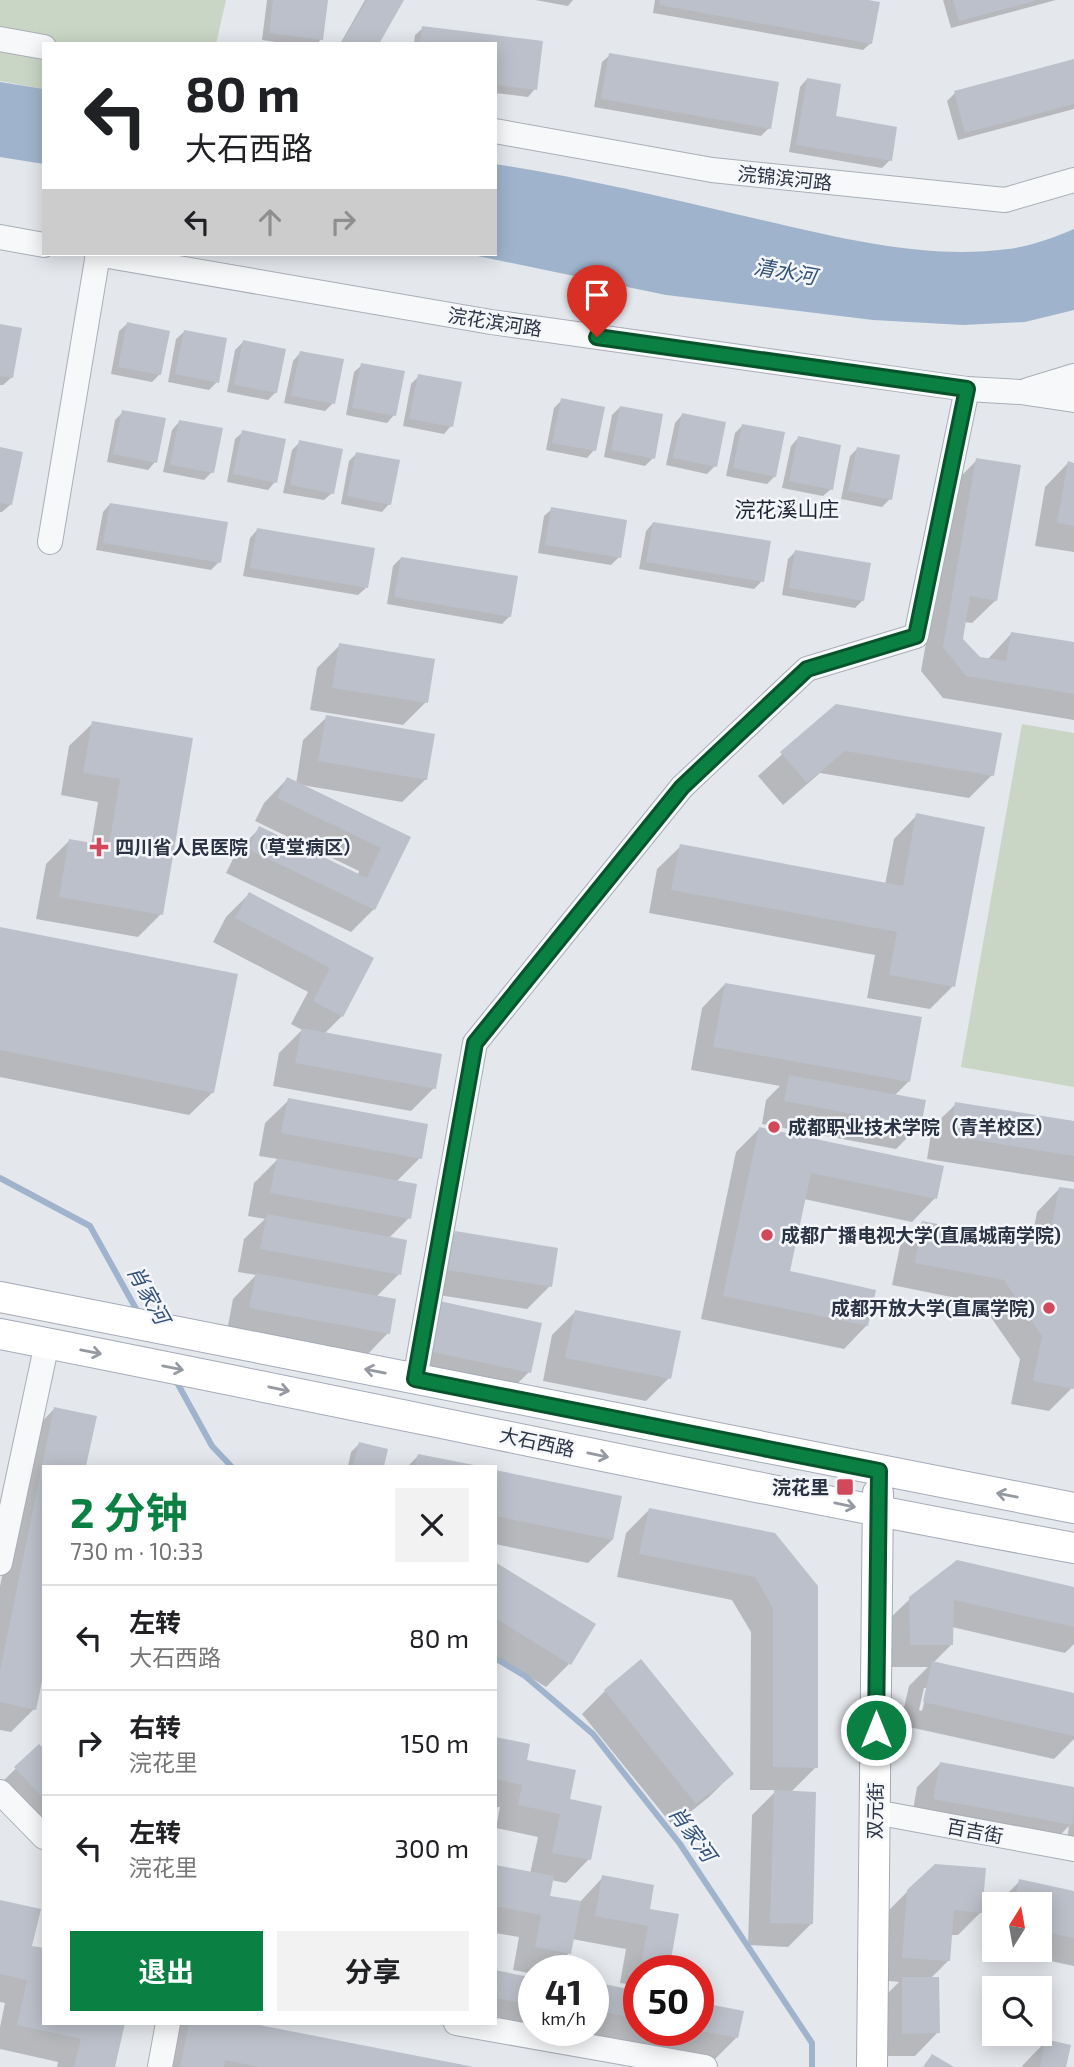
<!DOCTYPE html>
<html lang="zh">
<meta charset="utf-8">
<style>
body{margin:0;font-family:"Exo 2","Noto Sans SC",sans-serif;background:#f2f2f2;color:#202124;height:100vh;display:flex;flex-direction:column;font-size:26px;white-space:nowrap}
*{box-sizing:border-box;margin:0}
p{font-size:23px;color:#757577}
.icon{flex:none;width:38px;height:38px;fill:none;stroke:currentColor;stroke-width:2;stroke-linecap:round;stroke-linejoin:round}
.map{position:relative;flex:1;overflow:hidden}
.details{position:absolute;left:42px;top:1465px;width:455px;height:560px;display:flex;flex-direction:column;background:#fff;border-radius:0px;box-shadow:0 4px 18px #0003}
.details>*{flex:none}
.guide{position:absolute;left:42px;top:42px;width:455px;height:214px;border-radius:0px;box-shadow:0 4px 18px #0003;background:#fff;color:#202124;overflow:hidden}
.needle{width:46px;rotate:11deg}
.buttons{position:absolute;left:982px;top:1892px;display:grid;gap:14px}
.buttons a{display:grid;place-items:center;width:70px;height:70px;border-radius:0px;background:#fff;box-shadow:0 4px 18px #0003;font-size:35px}
.speed{position:absolute;left:518px;top:1955px;display:flex;gap:14px;font-size:35px;font-weight:700;text-align:center}
.speed>*{display:grid;place-content:center;width:91px;height:91px;border-radius:50%;background:#fff;box-shadow:0 4px 18px #0003;line-height:1}
.speed small{font-size:18px;font-weight:400}
.speed .limit{border:10px solid #d22;background:#fff;color:#111}
.pin{position:absolute;display:grid;place-items:center;width:60px;height:60px;color:#fff;margin:-72px -30px;border-radius:50% 50% 50% 0;rotate:-45deg;box-shadow:0 0 7px #0007}
.pin .icon{rotate:45deg}
.me{position:absolute;width:77px;margin:-38px;rotate:0deg;stroke-linejoin:round;filter:drop-shadow(0 0 5px #0008)}
.turn{display:flex;align-items:center;gap:24px;height:147px;padding:0 28px;font-size:32px}
.turn .icon{width:91px;height:91px;stroke-width:2.5}
.turn b{display:block;font-size:49px;line-height:60px}
.lanes{display:flex;align-items:center;height:66px;padding:0 28px;background:#0003;justify-content:center;gap:35px;direction:ltr}
.lanes .off{opacity:.35}
.round{display:grid;place-items:center;flex:none;width:74px;height:74px;border-radius:0px;background:#f2f2f2}
.summary{display:flex;align-items:center;justify-content:space-between;height:119px;padding:0 28px}
h1{font-size:42px;font-weight:700;line-height:52px;color:#0b8043}
.button{display:flex;gap:14px;margin-top:auto;padding:14px 28px}
.button a{flex:1;height:80px;border-radius:0px;background:#0b8043;color:#fff;font-size:28px;font-weight:700;line-height:80px;text-align:center}
.button a+a{background:#f2f2f2;color:#202124}
ul{padding:0;list-style:none}
li{display:flex;align-items:center;gap:21px;height:105px;padding:0 28px;border-top:2px solid #e0e0e0}
li div{flex:1}
li b{display:block;font-size:26px}
li em{font-style:normal}
.map>svg:first-child{display:block}
</style>
<div class="map">
<svg width="1074" height="2067" viewBox="0 0 1074 2067">
<rect width="100%" height="100%" fill="#e4e7ec"/>
<g fill="#c9d6c5">
<path d="M0,0h226l-10,44h-172v45l-44,-8z"/>
<path d="M1022,724l52,9v354l-113,-20z"/>
</g>
<g fill="#9fb4cc">
<path d="M0,82l44,7v75l-44,-7z"/>
<path d="M495,164c83,13 164,32 245,51 86,19 179,46 268,34 23,-3 45,-11 66,-20v81l-49,12 -62,3 -90,-5 -207,-25 -198,-41h27z"/>
</g>
<g fill="#0003" fill-rule="evenodd">
<path d="M267,0h59l-5,39 -4,5h-28l-27,-4z"/>
<path d="M365,0h37l-25,44h-37z"/>
<path d="M535,0h38l-5,6z"/>
<path d="M655,0h203l13,43 -8,7 -210,-37z"/>
<path d="M943,0h113l-105,28z"/>
<path d="M423,28l118,15 -6,46 -7,8 -33,-4v-49h-81l1,-9z"/>
<path d="M610,55l159,73 -8,8 -167,-29 8,-45z"/>
<path d="M1074,61v48l-116,31 -11,-39 8,-8z"/>
<path d="M807,79l27,39 56,42 -8,8 -93,-16 11,-65z"/>
<path d="M127,324l33,50 -8,8 -41,-8 8,-43z"/>
<path d="M0,326l11,52 -8,7h-3z"/>
<path d="M184,332l33,50 -8,8 -41,-8 8,-43z"/>
<path d="M243,342l33,50 -8,8 -41,-8 8,-42z"/>
<path d="M300,353l33,50 -8,8 -41,-8 9,-42z"/>
<path d="M362,365l32,50 -7,8 -41,-8 8,-43z"/>
<path d="M419,376l32,50 -7,8 -41,-8 8,-42z"/>
<path d="M562,400l32,50 -7,8 -41,-8 8,-42z"/>
<path d="M620,407l33,51 -8,8 -41,-9 8,-42z"/>
<path d="M123,412l32,50 -7,8 -41,-8 8,-42z"/>
<path d="M682,415l33,51 -8,8 -41,-9 9,-42z"/>
<path d="M179,422l33,50 -8,8 -41,-8 9,-42z"/>
<path d="M742,426l33,50 -8,8 -41,-8 9,-43z"/>
<path d="M243,432l32,50 -7,8 -41,-8 8,-43z"/>
<path d="M798,438l33,51 -8,7 -41,-8 9,-42z"/>
<path d="M300,442l32,51 -8,7 -41,-7 9,-43z"/>
<path d="M0,448l10,57 -8,7h-2z"/>
<path d="M857,449l33,50 -8,8 -41,-8 9,-43z"/>
<path d="M357,453l32,51 -7,8 -41,-8 8,-43z"/>
<path d="M977,460l19,140 -24,23 -8,-1 -3,17 18,19 8,2 24,-26 63,10v76l-131,-22 -22,-27 33,-188z"/>
<path d="M1068,463l6,1v88l-39,-6 10,-59z"/>
<path d="M110,504l109,58 -8,8 -115,-20 7,-38z"/>
<path d="M552,509l67,48 -8,8 -73,-12 6,-37z"/>
<path d="M653,523l109,58 -8,8 -115,-20 7,-38z"/>
<path d="M257,530l109,58 -8,7 -115,-19 7,-38z"/>
<path d="M796,551l67,49 -8,8 -73,-13 6,-36z"/>
<path d="M401,558l109,58 -8,8 -115,-20 6,-38z"/>
<path d="M340,645l86,57 -23,23 -93,-15 7,-42z"/>
<path d="M836,706l156,69 -23,23 -149,-25 -37,32 -25,-29z"/>
<path d="M327,717l99,62 -24,23 -100,-17 107,53 -35,71 -23,23 -125,-59 11,-22 23,-23 98,47 1,-4 -104,-50 9,-18 23,-24 9,5 7,-44z"/>
<path d="M93,723l98,17 -30,174 -23,23 -102,-18 10,-55 23,-23 22,4 7,-43 -37,-7 8,-49z"/>
<path d="M917,815l36,171 -23,23 -63,-11 8,-43 -226,-42 8,-44 24,-23 204,39 9,-46z"/>
<path d="M249,894l123,64 -30,58 -18,18 110,54 -23,23 -138,-25 6,-33 23,-23 -11,-6 17,-32 -95,-50 13,-25z"/>
<path d="M0,929l213,163 -24,23 -189,-38z"/>
<path d="M725,984l184,97 -15,15 25,30 -23,23 -134,-25 4,-24 14,-14 -89,-16 11,-62z"/>
<path d="M289,1100l131,58 -24,24 13,36 -20,20 10,36 -23,23 12,36 -23,24 -138,-26 6,-32 23,-24 -18,-3 6,-33 21,-20 -17,-3 6,-33 24,-24 -19,-3 6,-33z"/>
<path d="M956,1104l118,19v59l-147,-23 5,-32z"/>
<path d="M759,1129l176,69 -23,24 -108,-23 -16,74 79,52 -23,24 -143,-30 35,-167z"/>
<path d="M1060,1188l14,3v186l-2,11 -23,23 -38,-7 9,-45 -39,-56 -89,-18 8,-39 23,-24 108,21 6,-31z"/>
<path d="M455,1233l95,53 -23,23 -101,-16 6,-37z"/>
<path d="M439,1303l90,69 -23,23 -100,-22z"/>
<path d="M575,1312l94,66 -23,23 -103,-20 9,-46z"/>
<path d="M55,1408l40,9 -11,49h-40l-10,243 -23,23 -11,-2v-144l32,-154z"/>
<path d="M359,1444l27,6 -4,16h-34l3,-14z"/>
<path d="M418,1456l53,10h-63z"/>
<path d="M495,1472l117,68 -24,23 -93,-19z"/>
<path d="M649,1510l125,25 42,232 -25,25 20,132 -23,23 -40,-2 4,-130 25,-25h-27l1,-158 -19,-32 -115,-23 9,-44z"/>
<path d="M495,1564l74,100 -23,23 -51,-32z"/>
<path d="M1074,1589v55l-9,9 -113,-26v17l-19,19 141,32v44l-20,20 -154,-34 9,-39 19,-19h-41v-46l24,-23zM924,1688h4l-6,23 -3,-1z"/>
<path d="M605,1691l127,83 -23,23 -36,29 -91,-112z"/>
<path d="M495,1739l30,22 43,40 21,58 -23,24 -15,-3 -3,17 31,6 24,-26 45,34 20,53 -6,6h-23v16l-19,-3 6,-34 -54,-10 -3,14 -17,17h-18v4l-21,-4 6,-33 -24,-4v-66l35,7 8,-37 -42,-9 4,-21h-5z"/>
<path d="M39,1746l5,5v95l-44,-62z"/>
<path d="M940,1764l134,25v65l-9,-2 4,-26 -21,21 -137,-26 6,-34z"/>
<path d="M1020,1881l54,11v74l-76,-16h42v-46h-43z"/>
<path d="M908,1891l73,21 -23,23h-8l-2,26 -18,18 8,53 -23,24h-35l-1,-54 20,-20 -19,-2 4,-65z"/>
<path d="M0,1901l44,122h79l-10,44h-56l1,-5 -58,-13v-22l5,-24 -5,-1z"/>
<path d="M994,1917v32l-7,-2z"/>
<path d="M495,1972l39,7v37l-14,14 -25,-7z"/>
<path d="M593,1984l46,9v37h59l39,7 -23,23 -158,-30h37z"/>
<path d="M182,2023h58l232,44h-310l6,-30z"/>
<path d="M1046,2041l19,26h-43l1,-2z"/>
</g>
<g fill="none" stroke-linecap="round" stroke-linejoin="round">
<g stroke="#9fb4cc" stroke-width="6">
<path d="M0,1178l90,48 50,90"/>
<path d="M174,1377l38,69 19,20"/>
<path d="M495,1658l30,18 68,58 87,110 132,199v24"/>
</g>
</g>
<g fill="#bbc0ca">
<path d="M273,0h55l-5,40 -54,-7z"/>
<path d="M367,0h37l-25,44h-38z"/>
<path d="M660,0h208l12,2 -8,42 -213,-39z"/>
<path d="M953,0h82v1l-76,20z"/>
<path d="M422,26l121,15 -6,49 -42,-5v-41h-75z"/>
<path d="M609,53l170,29 -8,47 -170,-30z"/>
<path d="M1074,59v45l-109,29 -11,-42z"/>
<path d="M807,78l34,6 -5,32 61,11 -5,34 -96,-16z"/>
<path d="M127,322l43,9 -9,44 -43,-8z"/>
<path d="M0,324l22,4 -9,50 -13,-2z"/>
<path d="M184,330l43,8 -8,45 -44,-9z"/>
<path d="M243,340l43,9 -9,44 -43,-8z"/>
<path d="M300,351l44,8 -9,45 -44,-8z"/>
<path d="M361,363l44,8 -9,45 -44,-8z"/>
<path d="M418,374l44,8 -9,45 -44,-8z"/>
<path d="M561,398l44,9 -9,44 -44,-8z"/>
<path d="M620,406l43,8 -8,45 -44,-9z"/>
<path d="M122,410l44,8 -9,45 -44,-9z"/>
<path d="M682,413l44,9 -9,45 -44,-9z"/>
<path d="M179,420l44,8 -9,45 -44,-8z"/>
<path d="M742,424l43,8 -9,45 -43,-9z"/>
<path d="M242,430l44,9 -9,44 -44,-9z"/>
<path d="M798,436l43,9 -8,45 -44,-9z"/>
<path d="M299,440l44,9 -9,45 -44,-9z"/>
<path d="M0,447l23,5 -11,53 -12,-2z"/>
<path d="M857,447l43,8 -8,45 -44,-9z"/>
<path d="M356,452l44,8 -9,45 -44,-9z"/>
<path d="M976,458l45,7 -24,136 -27,-5 -7,43 17,18 26,4 5,-29 63,10v52l-108,-18 -23,-29z"/>
<path d="M1068,461l6,2v63l-17,-3z"/>
<path d="M110,503l118,19 -7,41 -118,-20z"/>
<path d="M551,507l76,13 -6,38 -76,-13z"/>
<path d="M653,522l118,19 -7,41 -118,-20z"/>
<path d="M257,528l118,20 -7,40 -118,-20z"/>
<path d="M795,550l76,13 -7,38 -75,-13z"/>
<path d="M401,557l117,19 -7,41 -117,-20z"/>
<path d="M339,643l96,16 -7,44 -96,-15z"/>
<path d="M836,704l166,29 -8,43 -149,-25 -38,32 -27,-31z"/>
<path d="M326,715l109,19 -8,46 -109,-19z"/>
<path d="M92,721l101,17 -30,177 -104,-18 10,-58 40,7 11,-67 -37,-6z"/>
<path d="M287,777l124,60 -36,73 -127,-61 11,-23 108,52 14,-30 -104,-50z"/>
<path d="M916,813l69,14 -30,160 -66,-12 8,-43 -226,-42 9,-46 223,42z"/>
<path d="M249,892l125,66 -31,59 -30,-16 17,-33 -95,-50z"/>
<path d="M0,927l238,47 -24,119 -214,-43z"/>
<path d="M725,983l197,34 -12,65 -197,-35z"/>
<path d="M302,1028l140,26 -6,35 -141,-26z"/>
<path d="M789,1075l137,25 -5,27 -137,-26z"/>
<path d="M288,1098l140,26 -6,35 -141,-26z"/>
<path d="M955,1102l119,19v35l-124,-20z"/>
<path d="M759,1127l185,39 -7,33 -126,-26 -21,98 86,19 -8,36 -145,-30z"/>
<path d="M277,1158l140,26 -6,35 -141,-26z"/>
<path d="M1059,1187l15,2v200l-41,-8 9,-45 -38,-56 -89,-17 7,-42 126,24z"/>
<path d="M267,1214l140,26 -6,35 -141,-26z"/>
<path d="M455,1231l103,17 -6,39 -104,-17z"/>
<path d="M256,1273l140,26 -6,35 -141,-26z"/>
<path d="M439,1301l103,22 -11,50 -103,-22z"/>
<path d="M575,1310l106,21 -10,48 -106,-21z"/>
<path d="M54,1407l43,9 -11,50h-42v206l-8,38 -36,-8v-31z"/>
<path d="M359,1442l29,7 -4,17h-31z"/>
<path d="M418,1454l56,11 -1,1h-58z"/>
<path d="M495,1470l127,26 -9,44 -118,-24z"/>
<path d="M649,1508l126,25 43,53v182l-45,-1v-159l-18,-31 -116,-23z"/>
<path d="M957,1560l117,27v40l-120,-27 -1,45h-43l-1,-48z"/>
<path d="M495,1562l101,62 -25,41 -76,-47z"/>
<path d="M641,1659l93,115 -38,30 -92,-114z"/>
<path d="M932,1661l142,32v43l-151,-34z"/>
<path d="M495,1737l35,7 -3,16 49,10 -6,29 32,7 -11,54 -39,-7 8,-39 -42,-9 4,-20 -27,-6z"/>
<path d="M39,1744l5,5v50l-30,-32z"/>
<path d="M940,1762l134,25 -1,38 -140,-26z"/>
<path d="M774,1790l42,2 -3,132 -43,-1z"/>
<path d="M935,1864l51,4 -4,45 -28,-3 -4,51 -48,-3 5,-68z"/>
<path d="M495,1865l59,11 -4,20 31,5 -10,53 -36,-7 6,-32 -46,-9z"/>
<path d="M602,1875l52,10 -4,24 29,5 -9,51 -28,-5 6,-34 -53,-10z"/>
<path d="M1019,1879l55,12v47l-34,-7v-27h-26z"/>
<path d="M0,1900l41,9 -9,37 12,2v75h81l-10,44h-41l7,-28 -64,-14 10,-45 -27,-6z"/>
<path d="M495,1970l39,8v27l-39,-7z"/>
<path d="M902,1977h37l1,56 -38,1z"/>
<path d="M593,1982l46,9v28l-46,-9z"/>
<path d="M698,2002l46,9 -6,27 -40,-8z"/>
<path d="M189,2023h60l225,44h-215l-34,-7 -1,7h-44z"/>
<path d="M1045,2039l26,6 -5,22h-26z"/>
<path d="M932,2054l22,13h-31z"/>
</g>
<g fill="none" stroke-linecap="round" stroke-linejoin="round">
<defs>
<g id="minor">
<path d="M0,39l44,8"/>
<path d="M495,131l217,39 293,30 69,-20"/>
<path d="M0,237l44,8"/>
<path d="M97,254l394,68 476,67 53,3 54,8"/>
<path d="M1028,390l46,-14"/>
<path d="M50,542l48,-288"/>
<path d="M415,1379l60,-336 207,-256 125,-118 109,-33 51,-247"/>
<path d="M0,1563l47,-220"/>
<path d="M0,1792l44,45"/>
<path d="M875,1812l199,37"/>
<path d="M456,2023l249,44"/>
<path d="M160,2067l8,-44"/>
</g>
<g id="major">
<path d="M0,1297l1074,211"/>
<path d="M0,1334c358,70 715,148 1074,214"/>
<path d="M872,2067l6,-574"/>
</g>
</defs>
<use href="#minor" stroke="#a9aeb7" stroke-width="26"/>
<use href="#major" stroke="#a3abb8" stroke-width="32"/>
<use href="#minor" stroke="#f7f8fa" stroke-width="24"/>
<use href="#major" stroke="#fff" stroke-width="30"/>
</g>
<defs><path id="oneway-shaft" d="M-6 0H5M1.5-3L5.5 0L1.5 3" fill="none" stroke-width="1.6" stroke-linecap="round" stroke-linejoin="round" transform="scale(1.75)"/></defs>
<g stroke="#959aa2">
<use href="#oneway-shaft" transform="translate(91 1352) rotate(11)"/>
<use href="#oneway-shaft" transform="translate(173 1368) rotate(11)"/>
<use href="#oneway-shaft" transform="translate(375 1371) rotate(-169)"/>
<use href="#oneway-shaft" transform="translate(279 1389) rotate(12)"/>
<use href="#oneway-shaft" transform="translate(598 1455) rotate(12)"/>
<use href="#oneway-shaft" transform="translate(1007 1495) rotate(-169)"/>
<use href="#oneway-shaft" transform="translate(845 1505) rotate(12)"/>
</g>
<g fill="none" stroke-linecap="round" stroke-linejoin="round">
<defs>
<path id="route" d="M597,337l370,52 -51,247 -109,33 -125,118 -207,256 -60,336 464,92 -3,259"/>
</defs>
<use href="#route" stroke="#07532c" stroke-width="18"/>
<use href="#route" stroke="#0b8043" stroke-width="12"/>
</g>
<g fill="#d1495b" stroke="#f4f6f9" stroke-width="2.5">
<path d="M95.5 836.5h7v7h7v7h-7v7h-7v-7h-7v-7h7z"/>
<circle cx="774" cy="1127" r="7"/>
<circle cx="767" cy="1235" r="7"/>
<circle cx="1049" cy="1308" r="7"/>
<rect x="836" y="1478" width="18" height="18" rx="3.5"/>
</g>
<g text-anchor="middle" stroke-width="5" stroke-linejoin="round" paint-order="stroke">
<g font-size="19" fill="#2b3445" stroke="#f4f6f9">
<text transform="translate(785 178) rotate(6)" y="7">浣锦滨河路</text>
<text transform="translate(495 322) rotate(9)" y="7">浣花滨河路</text>
<text transform="translate(537 1442) rotate(12)" y="7">大石西路</text>
<text transform="translate(875 1811) rotate(-89)" y="7">双元街</text>
<text transform="translate(975 1831) rotate(11)" y="7">百吉街</text>
</g>
<g font-size="19" font-weight="bold" fill="#2b3445" stroke="#f4f6f9" text-anchor="start">
<text x="115" y="854">四川省人民医院（草堂病区）</text>
<text x="788" y="1134">成都职业技术学院（青羊校区）</text>
<text x="781" y="1242">成都广播电视大学(直属城南学院)</text>
<text x="1035" y="1315" text-anchor="end">成都开放大学(直属学院)</text>
<text x="829" y="1494" text-anchor="end">浣花里</text>
</g>
<g font-size="21" font-style="italic" fill="#34527a" stroke="#f4f6f9">
<text transform="translate(785 272) rotate(10)" y="7">清水河</text>
<text transform="translate(148 1295) rotate(61)" y="7">肖家河</text>
<text transform="translate(692 1834) rotate(54)" y="7">肖家河</text>
</g>
<g font-size="21" fill="#1d2536" stroke="#f4f6f9">
<text x="787" y="517">浣花溪山庄</text>
</g>
</g>
</svg>
<div class="buttons">
<a><svg class="needle" viewBox="-14 -14 28 28"><path d="M0-13l5 13h-10z" fill="#e53935"/><path d="M0 13l5-13h-10z" fill="#757577"/></svg></a>
<a><svg class="icon" aria-label="search" viewBox="0 0 24 24"><circle cx="10" cy="10" r="6"/><path d="M15 15l6 6"/></svg></a>
</div>
<div class="speed"><div>41<small>km/h</small></div><div class="limit">50</div></div>
<div class="pin" style="left:597px;top:337px;background:#d93025"><svg class="icon" aria-label="arrive" viewBox="0 0 24 24"><path d="M6 21V4h12l-3 4 3 4H6"/></svg></div>
<svg class="me" style="left:876px;top:1730px" viewBox="-20 -20 40 40"><circle r="17" fill="#0b8043" stroke="#fff" stroke-width="3"/><path d="M0-11L8 9 0 5-8 9z" fill="#fff"/></svg>
<div class="guide">
<div class="turn"><svg class="icon" aria-label="left" viewBox="0 0 24 24"><path d="M17 20v-9H6M10 6l-5 5 5 5"/></svg><div><b>80 m</b>大石西路</div></div>
<div class="lanes"><svg class="icon" aria-label="left" viewBox="0 0 24 24"><path d="M17 20v-9H6M10 6l-5 5 5 5"/></svg><svg class="icon off" aria-label="ahead" viewBox="0 0 24 24"><path d="M12 20V5M6 11l6-6 6 6"/></svg><svg class="icon off" aria-label="right" viewBox="0 0 24 24"><path d="M7 20v-9h11M14 6l5 5-5 5"/></svg></div>
</div>
<section class="details">
<div class="summary"><div><h1>2 分钟</h1><p>730 m · 10:33</p></div><a class="round"><svg class="icon" aria-label="close" viewBox="0 0 24 24"><path d="M6 6l12 12M18 6L6 18"/></svg></a></div>
<ul>
<li><svg class="icon" aria-label="left" viewBox="0 0 24 24"><path d="M17 20v-9H6M10 6l-5 5 5 5"/></svg><div><b>左转</b><p>大石西路</p></div><em>80 m</em></li>
<li><svg class="icon" aria-label="right" viewBox="0 0 24 24"><path d="M7 20v-9h11M14 6l5 5-5 5"/></svg><div><b>右转</b><p>浣花里</p></div><em>150 m</em></li>
<li><svg class="icon" aria-label="left" viewBox="0 0 24 24"><path d="M17 20v-9H6M10 6l-5 5 5 5"/></svg><div><b>左转</b><p>浣花里</p></div><em>300 m</em></li>
</ul>
<div class="button"><a>退出</a><a>分享</a></div>
</section>
</div>
